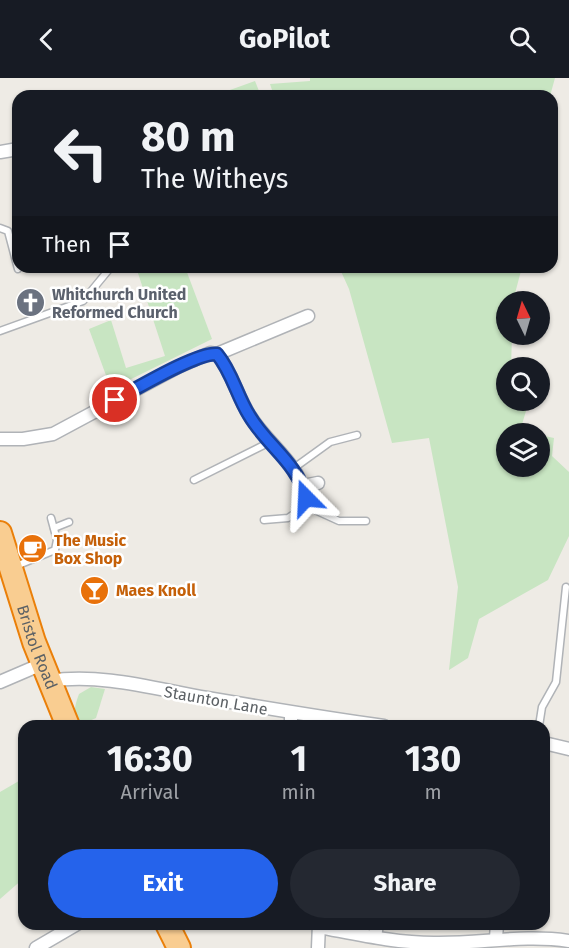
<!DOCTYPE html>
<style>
body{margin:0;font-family:"Fira Sans",sans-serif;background:#242831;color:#f1f3f6;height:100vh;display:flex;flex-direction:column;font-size:22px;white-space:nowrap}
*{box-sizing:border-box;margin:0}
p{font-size:20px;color:#9ea1a6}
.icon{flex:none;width:33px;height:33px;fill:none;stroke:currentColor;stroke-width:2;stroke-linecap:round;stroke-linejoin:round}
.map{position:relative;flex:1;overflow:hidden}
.sheet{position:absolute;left:18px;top:642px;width:532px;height:210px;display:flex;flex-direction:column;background:#171b24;border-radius:18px;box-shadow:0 2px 4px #0004}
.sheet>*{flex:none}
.guide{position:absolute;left:12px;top:12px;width:546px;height:183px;border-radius:18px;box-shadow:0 2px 4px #0004;background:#171b24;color:#f1f3f6;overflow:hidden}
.needle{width:39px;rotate:355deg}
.tools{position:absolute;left:496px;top:213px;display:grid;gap:12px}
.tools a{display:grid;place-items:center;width:54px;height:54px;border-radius:50%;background:#171b24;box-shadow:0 2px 4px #0004;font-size:30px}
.pin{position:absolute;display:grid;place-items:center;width:51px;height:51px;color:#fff;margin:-26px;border:3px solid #fff;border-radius:50%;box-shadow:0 2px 6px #0007}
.me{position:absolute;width:66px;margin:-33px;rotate:339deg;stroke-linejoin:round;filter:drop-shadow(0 0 4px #0008)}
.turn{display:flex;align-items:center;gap:21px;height:126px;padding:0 30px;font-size:27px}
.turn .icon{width:78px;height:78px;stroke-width:2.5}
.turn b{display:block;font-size:42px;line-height:51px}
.then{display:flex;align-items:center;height:57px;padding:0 30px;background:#0003;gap:12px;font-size:22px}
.eta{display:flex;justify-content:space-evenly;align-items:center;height:102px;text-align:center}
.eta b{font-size:36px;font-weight:700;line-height:42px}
.button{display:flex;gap:12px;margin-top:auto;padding:12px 30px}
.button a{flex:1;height:69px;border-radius:36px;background:#2563eb;color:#fff;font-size:24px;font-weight:700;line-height:69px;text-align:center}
.button a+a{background:#242831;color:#f1f3f6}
header{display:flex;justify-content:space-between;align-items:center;height:78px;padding:0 30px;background:#171b24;font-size:27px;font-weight:700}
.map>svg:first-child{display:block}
</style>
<header><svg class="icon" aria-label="back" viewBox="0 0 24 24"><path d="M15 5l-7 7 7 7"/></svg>GoPilot<svg class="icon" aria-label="search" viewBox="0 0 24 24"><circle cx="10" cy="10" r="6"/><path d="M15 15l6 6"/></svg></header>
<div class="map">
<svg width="569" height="870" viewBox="0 0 569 870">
<rect width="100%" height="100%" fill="#eeebe5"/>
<g fill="#c8e5c2">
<path d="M310,0h245l-5,18h-276l-4,-12 40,-3z"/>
<path d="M255,3l6,15 -45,-1z"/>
<path d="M136,189h49l27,72 -101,50 -22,-60 22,-9 15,48 39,-12z"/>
<path d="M339,189h183l-9,34 -6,1v32l5,1 -1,32 -4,1v32l22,1 -9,30 12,2 -25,1v32h33v-31l14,3 -2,18 17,16v64l-21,44 -69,39 -11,39 -19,12 9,-83 -29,-149 -37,5 -43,-154z"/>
<path d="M91,609l14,2 -9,29 -18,8c-6,-11 -3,-21 1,-32z"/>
<path d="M24,700v100l-24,21v-107z"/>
</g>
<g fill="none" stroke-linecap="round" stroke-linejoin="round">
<defs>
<g id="lane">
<path d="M0,150l8,3 10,38"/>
<path d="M0,253l83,-30 28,-34"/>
<path d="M294,390l36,-26 27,-7"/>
<path d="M194,402l76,-38"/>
<path d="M264,442l24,-2 18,-12 33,15h27"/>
<path d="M54,450l15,-6"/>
<path d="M16,488l39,-16 2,-10 -6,-22"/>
<path d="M539,648l3,-19 14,-25 10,-95"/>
</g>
<g id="street">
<path d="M0,74l18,-3"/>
<path d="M217,276l91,-38"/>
<path d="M0,361h23l30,-5 125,-67 32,-14 7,1c15,18 20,42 33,62 19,31 59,53 55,94"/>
<path d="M303,408l15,-3"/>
<path d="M49,603c53,-8 106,8 158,17 59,10 118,20 177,28"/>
<path d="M0,604l42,-18"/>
<path d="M291,648v-13"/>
<path d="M544,665l25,6"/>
<path d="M319,849c38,7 76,16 115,16 46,1 89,-9 135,-2"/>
<path d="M375,859l2,-13"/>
<path d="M496,860l1,-14"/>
<path d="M36,870l41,-24"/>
<path d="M318,870l1,-24"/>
</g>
<g id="highway">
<path id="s1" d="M0,455l34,109 34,84"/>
<path d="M167,846l12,24"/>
</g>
</defs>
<use href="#lane" stroke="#b0b3b7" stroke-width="9"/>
<use href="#street" stroke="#b0b3b7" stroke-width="15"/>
<use href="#highway" stroke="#ea7f09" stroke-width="26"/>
<use href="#lane" stroke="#fff" stroke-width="6"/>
<use href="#street" stroke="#fff" stroke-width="12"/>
<use href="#highway" stroke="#f9cd91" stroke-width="22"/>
</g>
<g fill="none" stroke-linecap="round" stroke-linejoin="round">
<defs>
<path id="route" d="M115,322c21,-11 82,-48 102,-46 15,18 20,42 32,61 18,31 48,47 57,83"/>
</defs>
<use href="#route" stroke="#184099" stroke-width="15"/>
<use href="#route" stroke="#2563eb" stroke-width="10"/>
</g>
<defs>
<symbol id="church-disc" viewBox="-11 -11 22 22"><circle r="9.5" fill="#6b7280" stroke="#fff"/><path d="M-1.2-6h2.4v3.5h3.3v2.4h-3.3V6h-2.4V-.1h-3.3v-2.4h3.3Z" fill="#fff"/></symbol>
<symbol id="cafe-disc" viewBox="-11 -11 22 22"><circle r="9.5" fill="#e8710a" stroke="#fff"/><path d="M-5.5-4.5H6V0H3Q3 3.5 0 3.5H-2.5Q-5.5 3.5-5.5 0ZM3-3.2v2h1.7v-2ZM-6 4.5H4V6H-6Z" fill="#fff"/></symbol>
<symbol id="bar-disc" viewBox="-11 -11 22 22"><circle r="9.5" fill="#e8710a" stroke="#fff"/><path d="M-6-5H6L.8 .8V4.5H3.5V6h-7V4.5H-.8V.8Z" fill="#fff"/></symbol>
</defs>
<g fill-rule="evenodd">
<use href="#church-disc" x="14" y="208" width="33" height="33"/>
<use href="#cafe-disc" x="16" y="454" width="33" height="33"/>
<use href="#bar-disc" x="78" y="496" width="33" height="33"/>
</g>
<g text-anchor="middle" stroke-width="5" stroke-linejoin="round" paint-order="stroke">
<g font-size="16" font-weight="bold" fill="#5b616d" stroke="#fff" text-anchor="start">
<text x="52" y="222">Whitchurch United<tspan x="52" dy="18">Reformed Church</tspan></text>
</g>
<g font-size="16" font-weight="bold" fill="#c56008" stroke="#fff" text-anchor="start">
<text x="54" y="468">The Music<tspan x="54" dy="18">Box Shop</tspan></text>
<text x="116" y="518">Maes Knoll</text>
</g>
<g font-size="16" fill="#5c6165" stroke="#fff">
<text dy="6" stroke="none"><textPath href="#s1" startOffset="120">Bristol Road</textPath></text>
<text transform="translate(216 622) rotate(10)" y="6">Staunton Lane</text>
</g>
</g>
</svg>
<div class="tools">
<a><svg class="needle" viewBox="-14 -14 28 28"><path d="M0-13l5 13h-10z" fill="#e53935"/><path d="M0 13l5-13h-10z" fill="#9ea1a6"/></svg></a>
<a><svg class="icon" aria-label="search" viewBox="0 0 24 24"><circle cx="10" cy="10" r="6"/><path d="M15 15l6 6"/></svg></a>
<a><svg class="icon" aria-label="layers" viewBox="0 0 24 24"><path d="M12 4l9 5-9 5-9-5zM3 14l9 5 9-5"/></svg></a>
</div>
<div class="pin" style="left:115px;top:322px;background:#d93025"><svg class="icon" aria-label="arrive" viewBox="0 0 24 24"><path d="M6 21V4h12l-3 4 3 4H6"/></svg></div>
<svg class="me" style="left:306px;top:420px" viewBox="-20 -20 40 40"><path d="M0-17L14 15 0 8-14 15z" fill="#2563eb" stroke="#fff" stroke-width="4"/></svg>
<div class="guide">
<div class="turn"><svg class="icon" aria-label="left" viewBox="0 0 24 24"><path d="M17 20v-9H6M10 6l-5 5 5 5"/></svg><div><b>80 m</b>The Witheys</div></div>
<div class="then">Then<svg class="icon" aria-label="arrive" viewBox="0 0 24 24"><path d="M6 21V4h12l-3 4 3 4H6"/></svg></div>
</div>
<section class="sheet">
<div class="eta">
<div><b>16:30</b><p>Arrival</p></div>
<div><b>1</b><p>min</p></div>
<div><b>130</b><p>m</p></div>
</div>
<div class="button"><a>Exit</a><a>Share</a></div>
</section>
</div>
